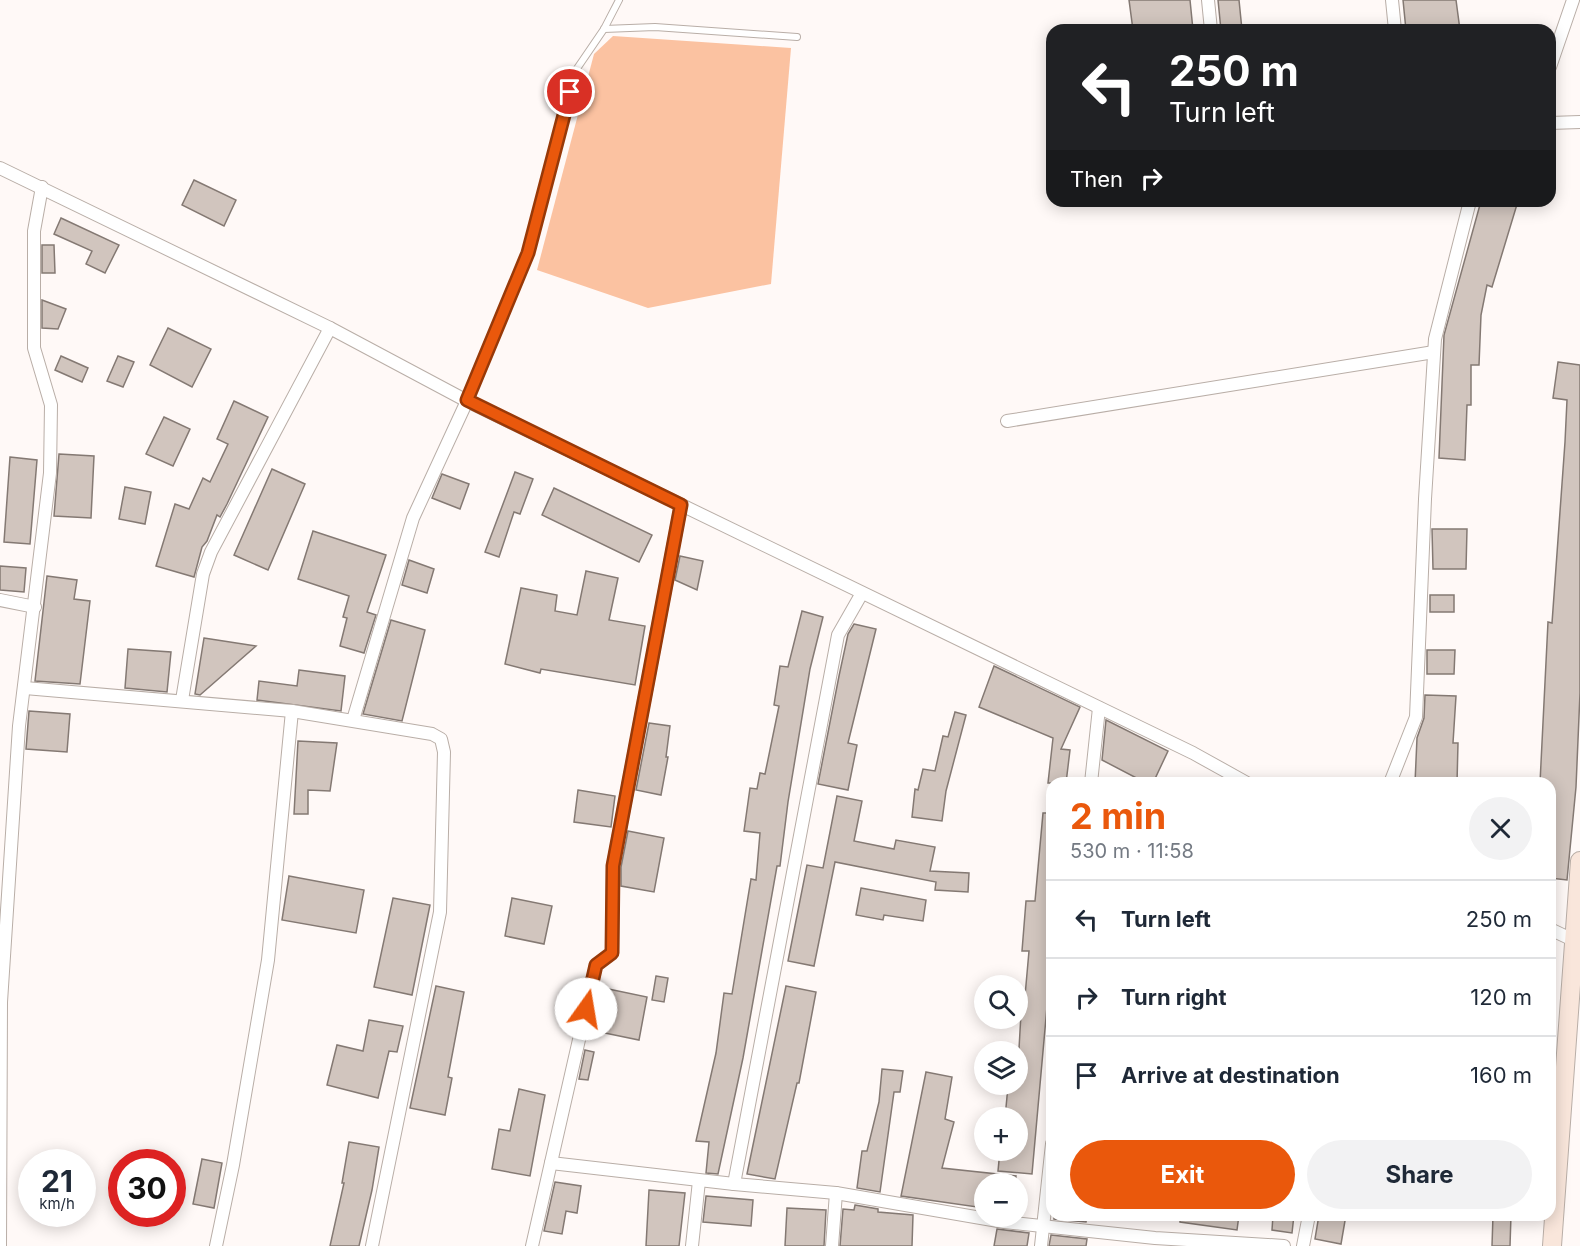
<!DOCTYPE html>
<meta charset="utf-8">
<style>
body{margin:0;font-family:Inter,sans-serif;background:#f2f2f3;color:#1f2937;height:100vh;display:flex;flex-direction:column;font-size:22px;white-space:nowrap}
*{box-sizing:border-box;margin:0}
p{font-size:20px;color:#747a83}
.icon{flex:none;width:33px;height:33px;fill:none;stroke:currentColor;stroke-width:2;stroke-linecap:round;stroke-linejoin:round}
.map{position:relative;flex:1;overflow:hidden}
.drawer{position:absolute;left:1046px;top:777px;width:510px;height:444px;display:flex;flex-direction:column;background:#fff;border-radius:18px;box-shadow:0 3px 15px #0003}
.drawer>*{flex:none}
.top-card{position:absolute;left:1046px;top:24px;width:510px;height:183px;border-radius:18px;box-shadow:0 3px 15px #0003;background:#202124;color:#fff;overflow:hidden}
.controls{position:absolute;left:974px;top:975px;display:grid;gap:12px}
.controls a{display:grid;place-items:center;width:54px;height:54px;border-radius:50%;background:#fff;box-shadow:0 3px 15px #0003;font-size:30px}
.speed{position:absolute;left:18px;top:1149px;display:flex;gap:12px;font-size:30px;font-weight:700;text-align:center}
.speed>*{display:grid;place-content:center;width:78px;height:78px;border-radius:50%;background:#fff;box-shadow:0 3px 15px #0003;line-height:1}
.speed small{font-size:15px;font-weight:400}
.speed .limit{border:9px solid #d22;background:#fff;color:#111}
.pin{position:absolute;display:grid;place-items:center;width:51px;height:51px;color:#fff;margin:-26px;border:3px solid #fff;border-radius:50%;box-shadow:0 2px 6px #0007}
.me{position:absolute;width:66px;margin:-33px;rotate:13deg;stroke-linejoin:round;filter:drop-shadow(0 0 4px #0008)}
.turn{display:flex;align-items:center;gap:21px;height:126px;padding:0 24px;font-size:27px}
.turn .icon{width:78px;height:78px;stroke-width:2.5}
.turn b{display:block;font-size:42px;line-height:51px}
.then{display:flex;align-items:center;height:57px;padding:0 24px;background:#0003;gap:12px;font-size:22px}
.round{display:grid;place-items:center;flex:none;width:63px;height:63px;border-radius:32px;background:#f2f2f3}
.summary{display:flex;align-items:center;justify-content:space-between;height:102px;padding:0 24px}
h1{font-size:36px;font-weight:700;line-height:45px;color:#ea580c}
.cta{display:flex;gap:12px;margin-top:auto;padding:12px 24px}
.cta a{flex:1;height:69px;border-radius:36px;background:#ea580c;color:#fff;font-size:24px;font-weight:700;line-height:69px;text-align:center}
.cta a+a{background:#f2f2f3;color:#1f2937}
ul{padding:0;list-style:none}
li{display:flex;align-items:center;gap:18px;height:78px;padding:0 24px;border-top:2px solid #e0e1e3}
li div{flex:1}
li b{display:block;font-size:22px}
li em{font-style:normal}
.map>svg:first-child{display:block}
</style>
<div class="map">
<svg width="1580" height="1246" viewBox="0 0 1580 1246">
<rect width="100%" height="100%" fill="#fff9f7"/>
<path fill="#fbc2a1" d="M613,36l178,12 -20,236 -123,24 -111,-38 57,-216z"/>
<g fill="#d1c5be" stroke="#847973" stroke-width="1.5">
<path d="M1129,0h61l3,30h-60z"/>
<path d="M1218,0h21l3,30h-21z"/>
<path d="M1403,0h53l4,30h-54z"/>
<path d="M194,180l42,20 -12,26 -42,-21z"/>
<path d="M1481,201h37l-26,86 -5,-2 -6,30 -2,50h-8v40h-4l-2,55 -26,-2 5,-123z"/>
<path d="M61,218l58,27 -14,28 -19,-9 6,-13 -38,-17z"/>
<path d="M42,245h12l1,28h-13z"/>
<path d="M42,300l24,9 -8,20 -16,-1z"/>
<path d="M168,328l43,21 -19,38 -42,-22z"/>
<path d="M61,356l27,12 -6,14 -27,-12z"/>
<path d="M118,356l16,6 -11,25 -16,-6z"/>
<path d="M1558,362l22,3v328l-4,94 -9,93 -17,-2v-95h-10l8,-161 4,1 13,-181 2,-42 -14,-2z"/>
<path d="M234,401l34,16 -41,87 -7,13 -3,-2 -10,26 -5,6 -8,30 -38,-11 19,-62 14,5 14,-31 7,4 18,-38 -11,-5z"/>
<path d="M164,417l26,12 -17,37 -27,-12z"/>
<path d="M59,454l35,2 -3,62 -37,-2z"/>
<path d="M10,457l27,3 -7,84 -26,-2z"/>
<path d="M272,469l33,15 -37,86 -34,-15z"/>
<path d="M515,472l18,7 -13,35 -6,-2 -15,45 -14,-5z"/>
<path d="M442,474l27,10 -9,25 -28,-11z"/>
<path d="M125,487l26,5 -6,32 -26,-5z"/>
<path d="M554,488l98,47 -13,27 -97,-47z"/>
<path d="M1432,529h35l-1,40h-33z"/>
<path d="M313,531l73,24 -19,57 9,3 -12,38 -24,-7 7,-28 -4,-1 6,-21 -51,-17z"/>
<path d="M680,556l23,5 -6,29 -22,-10z"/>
<path d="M409,560l25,9 -7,24 -25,-8z"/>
<path d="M0,566l26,2 -2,24 -24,-2z"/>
<path d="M586,571l32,7 -9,42 36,6 -10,59 -94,-16 -1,4 -35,-9 16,-76 36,7 -2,16 22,4z"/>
<path d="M47,576l30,4 -3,19 16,2 -10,83 -45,-3z"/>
<rect x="1430" y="595" width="24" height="17"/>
<path d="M802,611l21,6 -13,52 -22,133 -8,64h-3l-34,192 -25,116 -12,-1 3,-31 -13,-1 20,-88 8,-60 8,1 19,-115 5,1 4,-47 -16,-2 6,-43 7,1 3,-16 5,1 14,-68 -5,-1 6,-39 8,1z"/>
<path d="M391,620l34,10 -23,91 -39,-7z"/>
<path d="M854,624l22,5 -28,114 9,2 -9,45 -30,-6 21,-108 9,-42z"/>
<path d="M204,638l52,8 -56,49 -5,-1z"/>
<path d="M128,649l43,3 -4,40 -42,-4z"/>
<path d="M1427,650h28l-1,24h-27z"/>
<path d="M994,666l86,41 -19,42 9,1 -4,33h-18l5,-45 -74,-31z"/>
<path d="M299,670l46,6 -4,35 -84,-11 2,-19 38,5z"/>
<path d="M1425,695l31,1 -3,47h5l-1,40h-42l2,-45 7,-20z"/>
<path d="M29,711l41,3 -3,38 -41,-3z"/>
<path d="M955,712l11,3 -20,76 -4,30 -30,-4 3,-28 3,1 5,-21 12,2 8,-35 5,1z"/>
<path d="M1106,720l62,31 -15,32h-7l-44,-23z"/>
<path d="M649,723l21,3 -4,31h2l-7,38 -25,-5z"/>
<path d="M298,741l39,2 -7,48 -22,-1v24h-14z"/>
<path d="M578,790l37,6 -4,31 -37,-5z"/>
<path d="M837,796l25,5 -8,40 40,8 2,-9 39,7 -5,24 39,2 -1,19 -33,-2 1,-8 -101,-20 -21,104 -26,-5 19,-96 16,3z"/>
<path d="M1043,813h9v138l-20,223 -34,-3 2,-21h17v-32h-12l3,-32 9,-2 5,-88h3l4,-45h-7l4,-50h9z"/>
<path d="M628,831l36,7 -10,54 -33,-6v-19z"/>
<path d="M289,876l75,14 -8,43 -74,-13z"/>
<path d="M861,888l65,12 -3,21 -39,-6 -1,5 -27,-5z"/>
<path d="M393,898l37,7 -18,90 -38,-8z"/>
<path d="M512,898l40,8 -8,38 -39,-8z"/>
<path d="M656,976l12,2 -4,24 -12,-2z"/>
<path d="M436,986l28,6 -16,85 4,1 -7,37 -35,-7z"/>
<path d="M786,986l30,6 -17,91h-2l-22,96 -28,-5z"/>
<path d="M599,987l48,10 -8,43 -49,-10z"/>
<path d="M369,1020l34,6 -6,26 -8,-1 -11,47 -51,-13 10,-40 26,6z"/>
<path d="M585,1050l9,2 -6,28 -9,-1z"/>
<path d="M882,1069l21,2 -3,21h-6l-14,100 -23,-4 5,-37h5l12,-49z"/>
<path d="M926,1072l26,5 -7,42 9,3 -12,46 74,8 -1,8h-31v24l-83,-12z"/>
<path d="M519,1089l26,6 -15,81 -38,-7 7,-40 11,2z"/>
<path d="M349,1142l30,5 -7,43 -13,56h-29l14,-63h-2z"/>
<path d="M202,1159l20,4 -8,45 -21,-4z"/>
<path d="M555,1182l26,4 -4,27 -11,-2 -4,23 -18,-3z"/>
<path d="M649,1190l36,3 -6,53h-33z"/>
<path d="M706,1196l47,4 -2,26 -48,-4z"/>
<path d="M855,1205l23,4v3l35,3 -1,31h-72l3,-37 11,1z"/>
<path d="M787,1208l39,2 -2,36h-39z"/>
<path d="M1054,1215h33l-1,7 -32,-3z"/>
<path d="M1180,1215h59l-2,15 -57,-8z"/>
<path d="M1273,1215h21l-2,18 -20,-3z"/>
<path d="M1319,1215h27l-5,29 -26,-5z"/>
<path d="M1493,1215h18l-1,31h-18z"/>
<path d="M997,1229l32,4 -2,13h-33z"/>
<path d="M1051,1235l36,4 -1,7h-37z"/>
</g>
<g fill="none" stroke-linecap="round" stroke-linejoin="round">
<defs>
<g id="service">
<path d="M604,29l51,-2 142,10"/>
<path d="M467,400l61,-147 48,-183 28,-41 15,-29"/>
</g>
<g id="minor">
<path d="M1208,0l3,30"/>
<path d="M1392,0l3,30"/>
<path d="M1550,67l23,-67"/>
<path d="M1550,123l30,-1"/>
<path d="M0,168l330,160 137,73 726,352 54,30"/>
<path d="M1007,421l427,-69"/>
<path d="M0,600l35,7"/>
<path d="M25,688l267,23 140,23 9,5 3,13 -4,160 -68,334"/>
<path d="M182,700l21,-126 8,-22 119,-224"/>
<path d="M353,720l60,-202 54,-117"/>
<path d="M1091,783l8,-75"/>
<path d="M1390,783l26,-66 9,-218 10,-160 35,-138"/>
<path d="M1550,929l23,11"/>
<path d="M551,1163l183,21 102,9 168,29 151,16 129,8"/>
<path d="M734,1184l104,-549 24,-42"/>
<path d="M0,1246l1,-244 18,-276 31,-253 1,-68 -17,-57v-117l8,-44"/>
<path d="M216,1246l17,-81 35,-205 24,-249"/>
<path d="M532,1246l64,-281 16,-12 1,-87 68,-361"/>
<path d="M692,1246l7,-65"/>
<path d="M832,1246l4,-53"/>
<path d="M1041,1246l11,-102"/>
<path d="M1303,1246l6,-31"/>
</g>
<path id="secondary" d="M1552,1246l28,-385"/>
</defs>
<use href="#service" stroke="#b9aea7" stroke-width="8"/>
<use href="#minor" stroke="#b9aea7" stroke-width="14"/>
<use href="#secondary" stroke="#b9aea7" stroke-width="20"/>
<use href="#service" stroke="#fff" stroke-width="6"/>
<use href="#minor" stroke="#fff" stroke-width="12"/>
<use href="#secondary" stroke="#f9e6db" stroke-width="18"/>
</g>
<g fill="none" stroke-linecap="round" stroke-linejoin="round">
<defs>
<path id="route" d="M570,92l-42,161 -61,147 214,105 -68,361 -1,87 -16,12 -10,44"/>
</defs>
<use href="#route" stroke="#983908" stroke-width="15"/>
<use href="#route" stroke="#ea580c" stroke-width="10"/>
</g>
</svg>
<div class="controls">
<a><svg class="icon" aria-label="search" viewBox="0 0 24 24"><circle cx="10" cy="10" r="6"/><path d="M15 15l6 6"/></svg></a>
<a><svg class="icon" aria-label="layers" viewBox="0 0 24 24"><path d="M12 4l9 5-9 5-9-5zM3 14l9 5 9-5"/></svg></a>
<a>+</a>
<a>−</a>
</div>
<div class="speed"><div>21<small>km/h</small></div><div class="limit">30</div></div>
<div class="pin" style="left:570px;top:92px;background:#d93025"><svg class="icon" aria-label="arrive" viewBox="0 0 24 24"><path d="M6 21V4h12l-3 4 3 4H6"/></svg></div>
<svg class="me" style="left:586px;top:1009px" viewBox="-20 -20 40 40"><circle r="19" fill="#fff"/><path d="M0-13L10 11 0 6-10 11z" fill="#ea580c"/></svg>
<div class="top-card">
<div class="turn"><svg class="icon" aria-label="left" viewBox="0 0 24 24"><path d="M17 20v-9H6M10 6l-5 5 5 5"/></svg><div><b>250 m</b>Turn left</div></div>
<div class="then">Then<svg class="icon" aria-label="right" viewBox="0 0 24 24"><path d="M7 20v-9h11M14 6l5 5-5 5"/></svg></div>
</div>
<section class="drawer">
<div class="summary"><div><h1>2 min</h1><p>530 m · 11:58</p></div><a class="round"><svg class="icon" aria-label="close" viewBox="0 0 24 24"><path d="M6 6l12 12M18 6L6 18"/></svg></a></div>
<ul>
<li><svg class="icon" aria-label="left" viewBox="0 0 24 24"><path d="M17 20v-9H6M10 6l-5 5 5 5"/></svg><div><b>Turn left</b></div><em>250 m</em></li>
<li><svg class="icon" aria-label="right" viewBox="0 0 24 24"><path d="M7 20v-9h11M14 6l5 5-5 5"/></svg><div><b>Turn right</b></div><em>120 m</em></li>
<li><svg class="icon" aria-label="arrive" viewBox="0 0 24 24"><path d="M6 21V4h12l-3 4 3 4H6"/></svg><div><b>Arrive at destination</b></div><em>160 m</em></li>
</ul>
<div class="cta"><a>Exit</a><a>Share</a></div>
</section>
</div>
